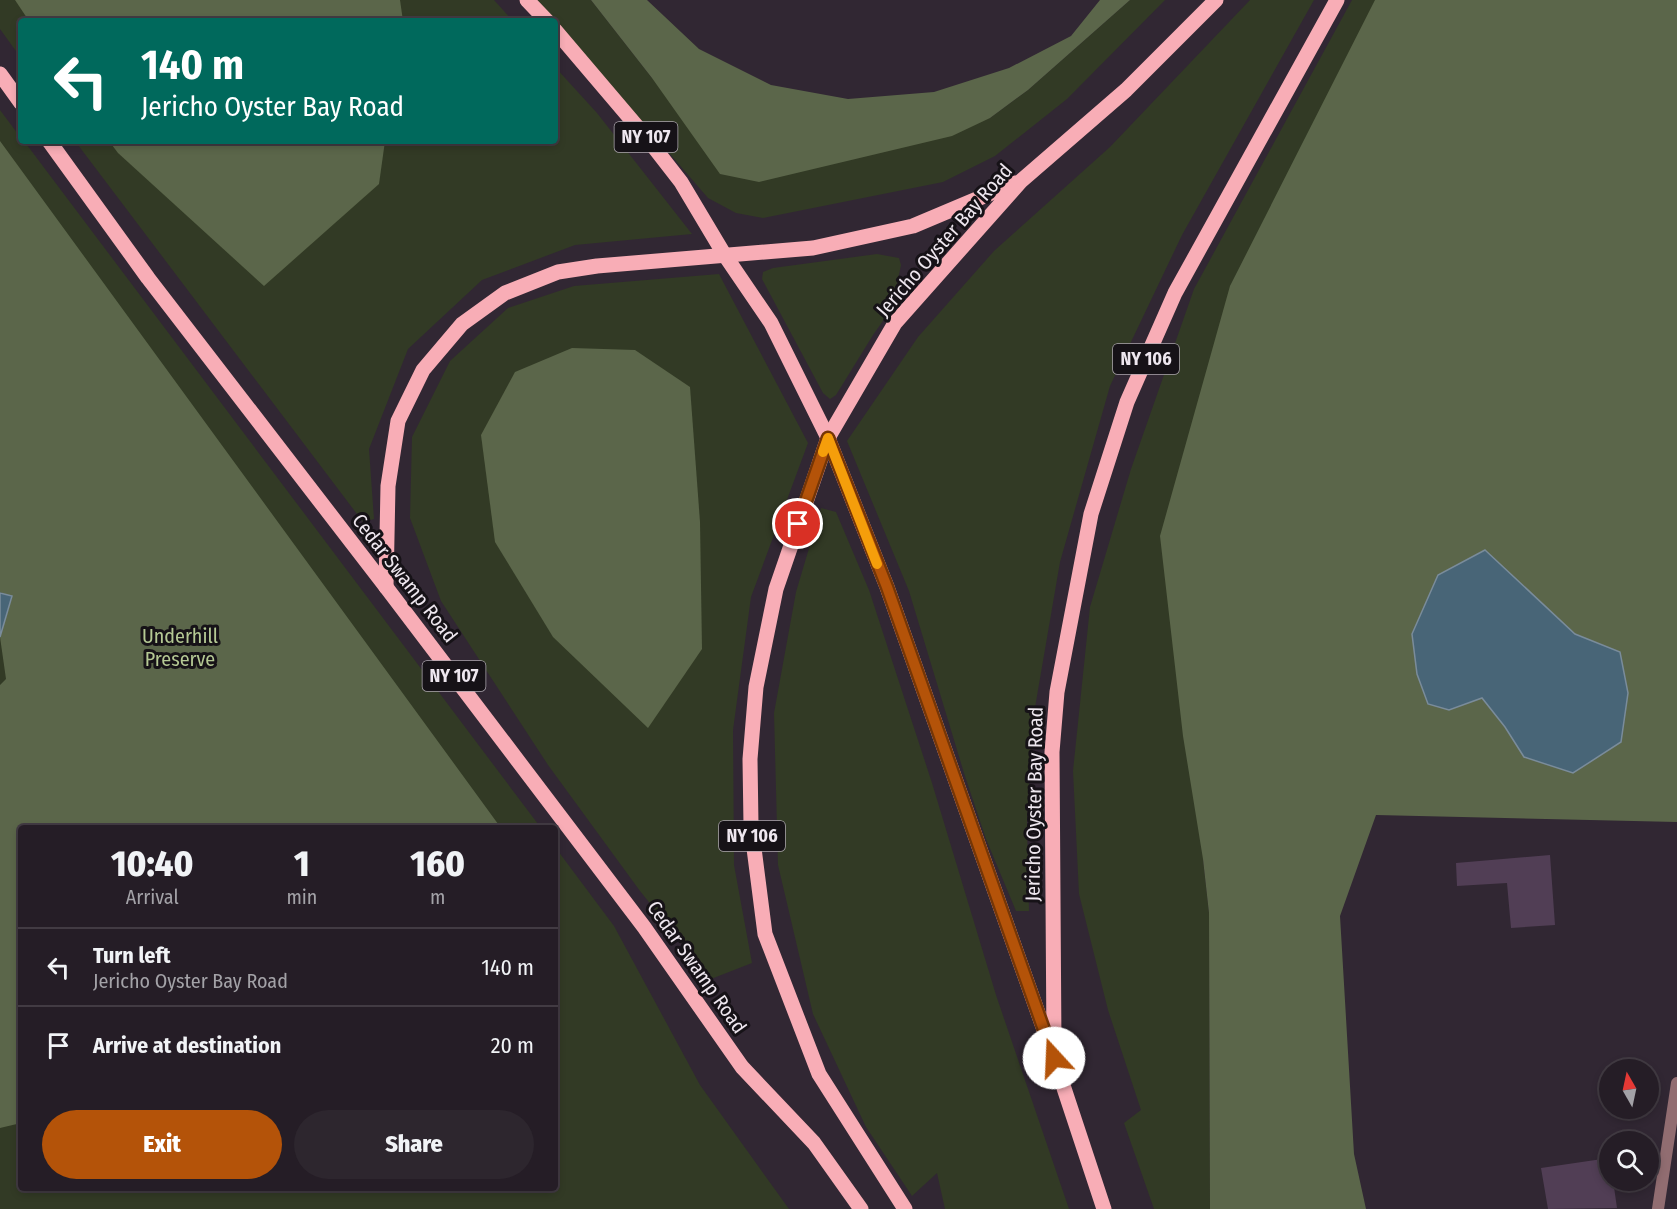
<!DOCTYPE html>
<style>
body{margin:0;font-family:"Fira Sans Condensed",sans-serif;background:#2d262e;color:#f1f3f6;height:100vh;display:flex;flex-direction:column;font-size:22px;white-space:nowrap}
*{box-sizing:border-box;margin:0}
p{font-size:20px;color:#a3a2a7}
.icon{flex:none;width:33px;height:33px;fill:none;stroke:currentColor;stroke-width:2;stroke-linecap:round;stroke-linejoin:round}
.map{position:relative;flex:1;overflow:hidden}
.drawer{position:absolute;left:18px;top:825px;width:540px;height:366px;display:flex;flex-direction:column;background:#251d26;border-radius:6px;box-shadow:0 3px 9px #0003,0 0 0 2px #423b43}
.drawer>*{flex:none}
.banner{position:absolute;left:18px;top:18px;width:540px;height:126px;border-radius:6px;box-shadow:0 3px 9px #0003,0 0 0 2px #423b43;background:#00695c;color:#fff;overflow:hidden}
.needle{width:39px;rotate:351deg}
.tools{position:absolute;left:1599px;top:1059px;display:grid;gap:12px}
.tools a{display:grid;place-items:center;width:60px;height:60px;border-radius:50%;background:#251d26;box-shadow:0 3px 9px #0003,0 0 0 2px #423b43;font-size:30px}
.pin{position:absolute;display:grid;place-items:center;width:51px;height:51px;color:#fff;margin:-26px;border:3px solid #fff;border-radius:50%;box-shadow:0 2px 6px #0007}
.me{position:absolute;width:66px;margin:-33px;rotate:340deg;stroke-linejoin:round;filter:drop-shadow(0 0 4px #0008)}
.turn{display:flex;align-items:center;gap:21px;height:126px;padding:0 24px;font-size:27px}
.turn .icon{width:78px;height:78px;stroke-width:2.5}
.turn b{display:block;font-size:42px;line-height:51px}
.eta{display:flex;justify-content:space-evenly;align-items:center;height:102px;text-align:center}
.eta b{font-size:36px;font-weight:800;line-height:42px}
.button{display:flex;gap:12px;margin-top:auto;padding:12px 24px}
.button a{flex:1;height:69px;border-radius:36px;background:#b45309;color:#fff;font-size:24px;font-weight:800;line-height:69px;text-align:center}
.button a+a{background:#2d262e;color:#f1f3f6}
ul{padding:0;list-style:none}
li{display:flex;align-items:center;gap:18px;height:78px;padding:0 24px;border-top:2px solid #423b43}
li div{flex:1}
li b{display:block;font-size:22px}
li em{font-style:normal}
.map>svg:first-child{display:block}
</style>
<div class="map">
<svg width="1677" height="1209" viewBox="0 0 1677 1209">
<rect width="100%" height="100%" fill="#312733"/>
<g fill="#323a25">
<path d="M0,0h494l19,21h-492v37l-21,-29z"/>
<path d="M537,0h54l61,78 338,40 38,-28 102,-90h35l-98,99 -72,57 -52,26 -180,36 -27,-5 -28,-15z"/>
<path d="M1250,0h64l-132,235 -72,151 -50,176 -28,163 -5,100 2,86h-13l-30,-72 -22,-66 -55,-182 -62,-150 71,-104 76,-86 116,-104z"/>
<path d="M1352,0h26l-175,859 6,54 1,296h-56l-30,-86 17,-13 -33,-100 -29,-116 -6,-123 17,-164 41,-138 63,-180z"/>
<path d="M555,67l42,46 95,121 -117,11 -93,35 -74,69 -39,100 5,70 -11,3 -288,-381h480z"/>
<path d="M0,110l21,28v3h3l517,687h-520v360h534v-341l59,79 86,159 89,124h-789z"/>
<path d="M877,254l22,4 2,7 -9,43 -19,27 -37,60 -6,4 -7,-6 -61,-114 1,-7 10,-4z"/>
<path d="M719,274l89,169 -57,154 -18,133 1,135 18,98 -41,16 -71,-88 -92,-126 -107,-164 -31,-83 2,-81 38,-76 58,-53 66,-22z"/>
<path d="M821,508l15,4 33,78 63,193 64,212 73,214h-124l-8,-36 -25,23 -46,-69 -53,-113 -35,-149 -4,-152 22,-121z"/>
</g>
<g fill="#5b664a" fill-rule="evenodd">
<path d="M15,0h385l3,21h-374z"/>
<path d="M591,0h56l52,49 72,36 77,14 86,-7 75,-24 62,-32 29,-36h30l-102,90 -38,28 -38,18 -193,46 -39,-8 -68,-96z"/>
<path d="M1375,0h302v822l-301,-7 -36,101 14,238 12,55h-156l-1,-296 -6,-54 -20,-123 -23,-200 70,-250zM1485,550l90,84 45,18 -96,105 -19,-30 -23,-29z"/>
<path d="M0,141l501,687h-480v295l-21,5v-443l6,-6 -6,-42 12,-40 -12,-5z"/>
<path d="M109,141h276l-6,43 -115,102 -146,-133z"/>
<path d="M572,348l63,2 55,37 10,135 2,127 -54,79 -95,-91 -58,-95 -14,-107 34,-63z"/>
</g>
<g fill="#486577" stroke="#7a8c9b" stroke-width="1.5">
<path d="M1485,550l90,84 45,18 8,41 -7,49 -48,31 -49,-16 -19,-30 -23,-29 -33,12 -21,-6 -11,-30 -5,-40 26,-59z"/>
<path d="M0,593l12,3 -12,41z"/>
</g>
<g fill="#513e55">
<path d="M1550,855l5,70 -44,3 -4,-45 -50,3 -1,-23z"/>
<path d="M1609,1158l1,22h3l4,28 -69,1 -7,-41z"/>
</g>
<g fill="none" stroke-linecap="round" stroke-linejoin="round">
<path stroke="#916d71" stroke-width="12" d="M1658,1209l19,-126"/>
<g stroke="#f8adb6" stroke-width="15">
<path d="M527,0l20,21"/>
<path d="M555,30l91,107 35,45 43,72 47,69 57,115 59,149 167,471 50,151"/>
<path d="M0,74l21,29"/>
<path d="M49,141l99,137 238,309 258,340 98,140 72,76 47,66"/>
<path d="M386,587l2,-101 10,-65 25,-51 39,-46 43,-31 53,-21 39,-6 216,-18 100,-22 102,-43"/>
<path d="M1054,1046l-2,-294 5,-60 34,-178 36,-112 48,-109 162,-293"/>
<path d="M905,1209l-86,-135 -54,-140 -14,-109 -1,-66 6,-72 20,-98 52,-151 67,-115 126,-142 105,-91 90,-90"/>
</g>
</g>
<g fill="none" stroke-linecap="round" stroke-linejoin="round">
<defs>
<path id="route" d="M798,524l30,-86 59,149 167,471"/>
</defs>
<use href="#route" stroke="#753606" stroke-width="15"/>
<use href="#route" stroke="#b45309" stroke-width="10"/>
<path stroke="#f59e0b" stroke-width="10" d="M823,452l5,-14 49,126"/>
</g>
<g text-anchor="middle" stroke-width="6" stroke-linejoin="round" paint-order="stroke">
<g fill="#161217" stroke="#ada7ae" stroke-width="1.5">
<rect x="614.5" y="122" width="63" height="30" rx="4.5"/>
<rect x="1113" y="344" width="66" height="30" rx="4.5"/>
<rect x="422.5" y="661" width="63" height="30" rx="4.5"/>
<rect x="719" y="821" width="66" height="30" rx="4.5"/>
</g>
<g font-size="18" font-weight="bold" fill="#eee7ef">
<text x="646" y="143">NY 107</text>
<text x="1146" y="365">NY 106</text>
<text x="454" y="682">NY 107</text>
<text x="752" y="842">NY 106</text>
</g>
<g font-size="20" fill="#eee7ef" stroke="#161217">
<text transform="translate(944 240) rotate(-49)" y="7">Jericho Oyster Bay Road</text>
<text transform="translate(405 578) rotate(52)" y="7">Cedar Swamp Road</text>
<text transform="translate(1034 804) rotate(-89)" y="7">Jericho Oyster Bay Road</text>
<text transform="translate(697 967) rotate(55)" y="7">Cedar Swamp Road</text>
</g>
<g font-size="20" fill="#b5c994" stroke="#161217">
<text x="180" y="643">Underhill<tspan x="180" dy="23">Preserve</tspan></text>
</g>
</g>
</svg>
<div class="tools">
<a><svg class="needle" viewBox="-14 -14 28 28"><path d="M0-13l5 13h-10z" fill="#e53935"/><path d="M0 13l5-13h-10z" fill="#a3a2a7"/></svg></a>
<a><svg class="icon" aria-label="search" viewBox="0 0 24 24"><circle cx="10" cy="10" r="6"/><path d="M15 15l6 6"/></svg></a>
</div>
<div class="pin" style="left:798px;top:524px;background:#d93025"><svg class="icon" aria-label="arrive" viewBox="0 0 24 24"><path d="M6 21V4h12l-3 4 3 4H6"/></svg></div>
<svg class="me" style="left:1054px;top:1058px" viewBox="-20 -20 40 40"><circle r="19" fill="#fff"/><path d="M0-13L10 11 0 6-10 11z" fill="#b45309"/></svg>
<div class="banner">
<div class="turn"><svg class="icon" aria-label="left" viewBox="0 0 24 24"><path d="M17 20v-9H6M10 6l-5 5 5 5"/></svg><div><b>140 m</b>Jericho Oyster Bay Road</div></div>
</div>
<section class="drawer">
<div class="eta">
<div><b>10:40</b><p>Arrival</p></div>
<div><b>1</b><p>min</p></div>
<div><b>160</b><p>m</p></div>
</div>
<ul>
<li><svg class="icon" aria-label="left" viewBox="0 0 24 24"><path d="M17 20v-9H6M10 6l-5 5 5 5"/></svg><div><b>Turn left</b><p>Jericho Oyster Bay Road</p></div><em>140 m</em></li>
<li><svg class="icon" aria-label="arrive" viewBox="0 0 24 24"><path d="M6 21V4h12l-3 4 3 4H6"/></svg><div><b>Arrive at destination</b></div><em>20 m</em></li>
</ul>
<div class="button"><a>Exit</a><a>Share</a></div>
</section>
</div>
